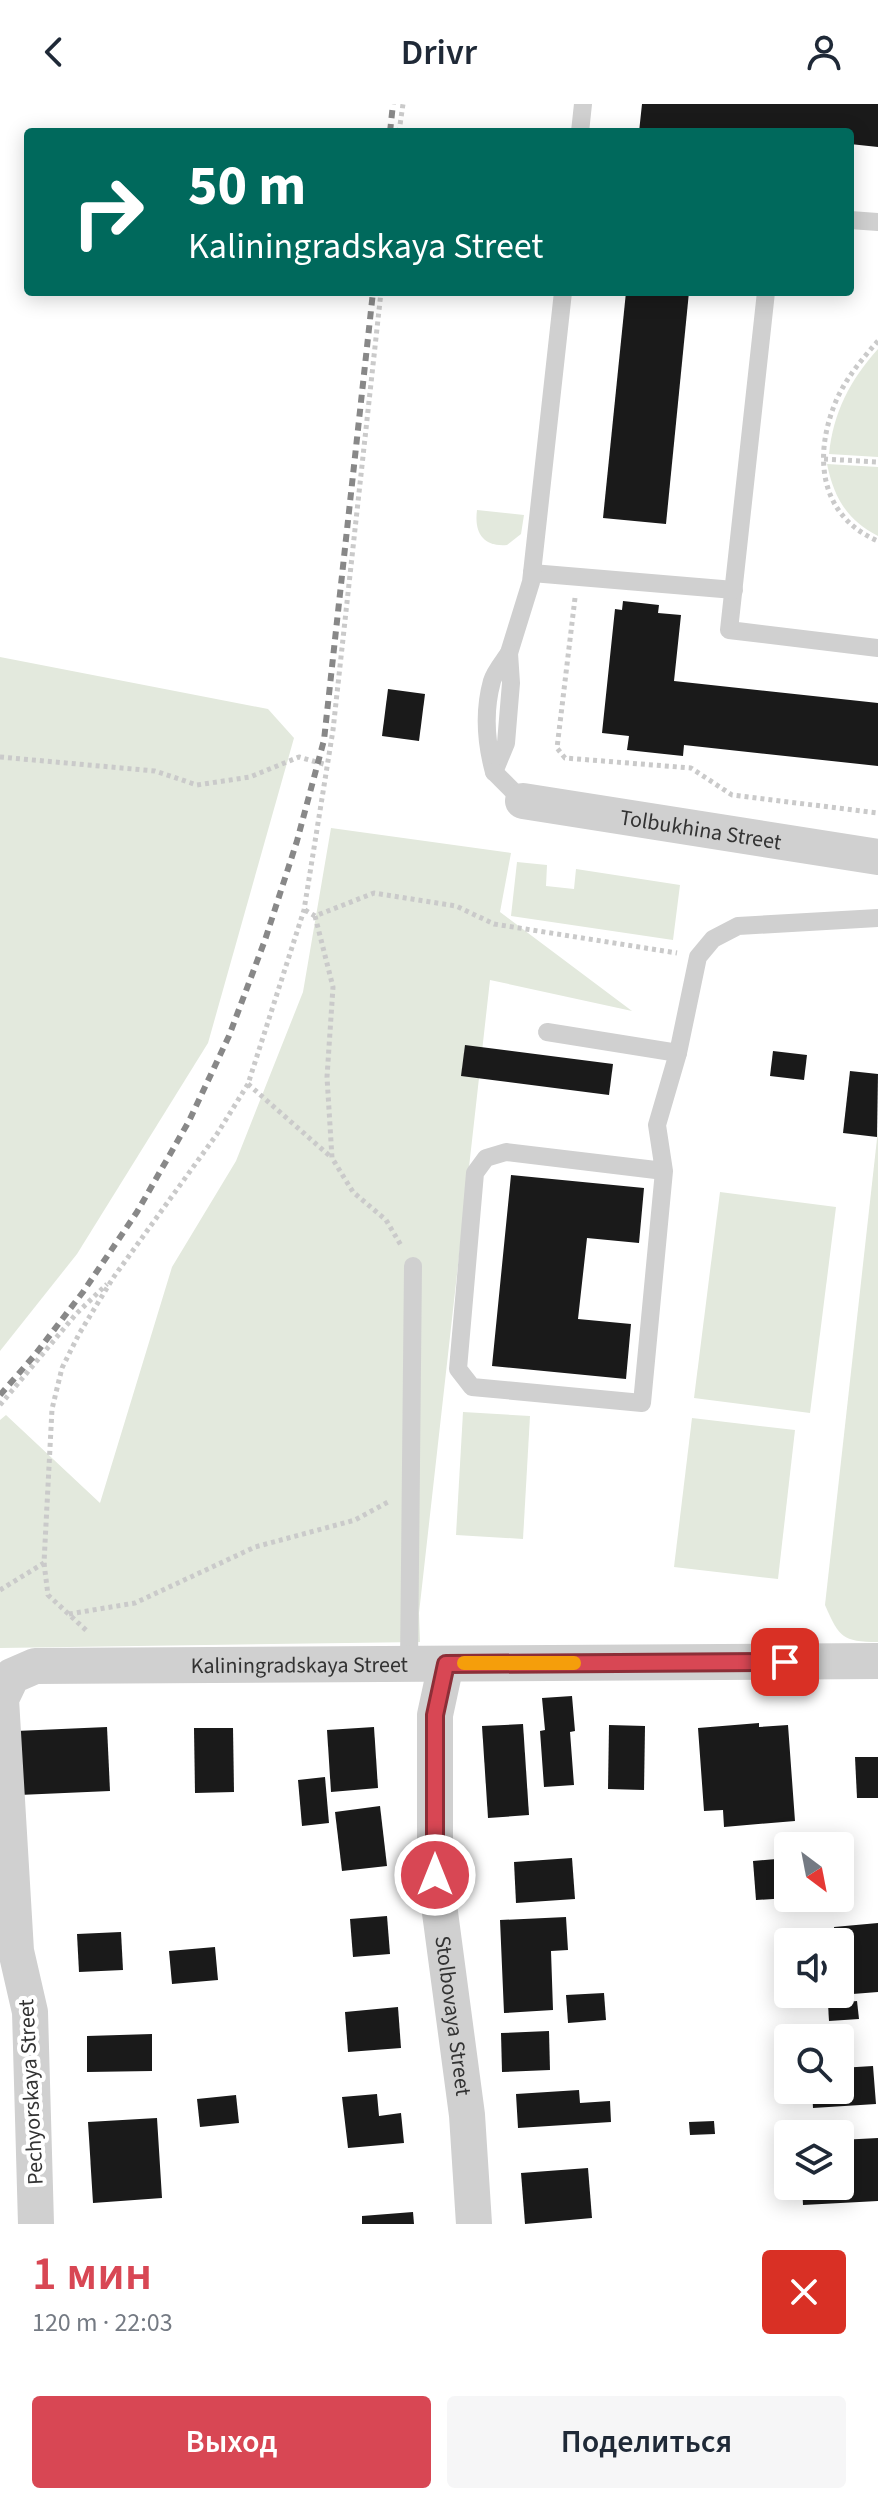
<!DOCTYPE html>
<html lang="ru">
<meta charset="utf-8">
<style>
body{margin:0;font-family:"Source Sans 3",sans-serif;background:#f6f6f7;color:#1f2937;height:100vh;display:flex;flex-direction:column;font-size:30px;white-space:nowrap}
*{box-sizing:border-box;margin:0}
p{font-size:26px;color:#747a83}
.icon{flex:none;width:44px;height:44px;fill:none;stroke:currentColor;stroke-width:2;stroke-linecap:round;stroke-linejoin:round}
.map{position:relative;height:2120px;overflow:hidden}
.panel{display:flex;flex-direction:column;background:#fff;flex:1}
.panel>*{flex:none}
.banner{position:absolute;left:24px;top:24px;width:830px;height:168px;border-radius:8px;box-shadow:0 4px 20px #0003;background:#00695c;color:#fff;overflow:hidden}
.needle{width:52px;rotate:148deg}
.buttons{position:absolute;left:774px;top:1728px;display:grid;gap:16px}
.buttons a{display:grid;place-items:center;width:80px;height:80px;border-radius:8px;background:#fff;box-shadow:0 4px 20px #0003;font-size:40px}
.pin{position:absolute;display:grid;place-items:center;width:68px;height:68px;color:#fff;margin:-34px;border-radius:16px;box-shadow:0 4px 12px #0006}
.me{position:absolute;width:88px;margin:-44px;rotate:0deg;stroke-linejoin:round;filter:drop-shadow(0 0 6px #0008)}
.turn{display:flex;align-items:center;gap:28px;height:168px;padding:0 32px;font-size:36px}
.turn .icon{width:104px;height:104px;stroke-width:2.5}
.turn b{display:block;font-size:56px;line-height:68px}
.round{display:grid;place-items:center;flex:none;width:84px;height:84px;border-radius:8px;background:#f6f6f7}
.overview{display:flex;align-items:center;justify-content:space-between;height:136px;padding:0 32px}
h1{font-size:48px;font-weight:600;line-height:60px;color:#d84754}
.primary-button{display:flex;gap:16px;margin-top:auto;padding:16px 32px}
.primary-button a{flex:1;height:92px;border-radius:8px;background:#d84754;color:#fff;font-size:32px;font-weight:600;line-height:92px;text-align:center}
.primary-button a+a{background:#f6f6f7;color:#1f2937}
header{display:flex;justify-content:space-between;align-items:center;height:104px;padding:0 32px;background:#fff;font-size:36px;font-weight:600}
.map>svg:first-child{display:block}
</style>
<header><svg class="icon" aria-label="back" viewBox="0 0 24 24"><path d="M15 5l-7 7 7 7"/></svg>Drivr<svg class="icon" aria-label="person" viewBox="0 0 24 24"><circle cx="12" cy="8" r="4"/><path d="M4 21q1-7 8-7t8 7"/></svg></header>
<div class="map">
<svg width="878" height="2120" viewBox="0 0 878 2120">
<rect width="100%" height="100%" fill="#fff"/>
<g fill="#e3e9dd">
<path d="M878,245v108l-49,-3c4,-41 21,-74 49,-105z"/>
<path d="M827,360l51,3v69c-31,-16 -44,-38 -51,-72z"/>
<path d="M477,406l47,5 -3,19 -14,11c-24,2 -33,-12 -30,-35z"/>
<path d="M0,553l268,52 26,29 -86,305 -131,211 -77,97z"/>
<path d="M331,724l180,25 -11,59 132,99 -142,-31 -71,633 1,29 -420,6v-228l6,-5 94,88 72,-236 64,-106 67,-169z"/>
<path d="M517,758l30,3 -1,21 28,3 2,-20 104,16 -7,55 -162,-24z"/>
<path d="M878,1026v512c-36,0 -39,-5 -53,-37z"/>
<path d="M720,1088l116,15 -26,206 -116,-15z"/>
<path d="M463,1308l67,4 -7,123 -67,-4z"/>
<path d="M692,1314l103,12 -17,149 -104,-12z"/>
</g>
<g fill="#1a1a1a">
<path d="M642,0h236v43l-28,-3v-12h-122l-23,-2v2h-66z"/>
<path d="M626,188h63l-23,232 -63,-6z"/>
<path d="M623,497l36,4 -1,8 23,2 -7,66 204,22v63l-194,-21 -1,11 -56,-6 2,-14 -27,-3 13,-124 7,1z"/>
<path d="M388,585l37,5 -6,47 -37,-5z"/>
<path d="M465,941l148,19 -4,31 -148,-19z"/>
<path d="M773,947l34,4 -3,25 -34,-4z"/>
<path d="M850,967l28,3 -1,63 -34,-4z"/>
<path d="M511,1071l133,13 -5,55 -52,-5 -9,81 53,5 -5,55 -134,-13z"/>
<path d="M572,1592l3,35 -5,1 4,53 -30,2 -4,-56 5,-1 -3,-32z"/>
<path d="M759,1619v4l29,-2 7,96 -71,6 -1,-17 -19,1 -6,-83z"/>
<path d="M523,1620l6,91 -41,3 -6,-92z"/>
<path d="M609,1621l36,1 -1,64 -36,-1z"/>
<path d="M107,1623l3,64 -91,4 -3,-64z"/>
<path d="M374,1623l4,61 -47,4 -4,-62z"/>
<path d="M194,1624h39l1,64 -39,1z"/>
<path d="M855,1653h23v41h-21z"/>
<path d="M325,1673l4,46 -27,3 -4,-46z"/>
<path d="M380,1702l7,60 -45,5 -7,-59z"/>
<path d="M572,1754l3,41 -59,4 -2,-41z"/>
<path d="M788,1754v40l-32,2 -3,-39z"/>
<path d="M387,1812l3,38 -37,3 -3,-38z"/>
<path d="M566,1813l2,33 -17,1 2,59 -49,3 -4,-93z"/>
<path d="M878,1819v69l-38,3v-53h-5l-1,-15z"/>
<path d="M121,1828l2,38 -44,2 -2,-38z"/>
<path d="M215,1843l3,33 -46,4 -3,-33z"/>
<path d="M604,1889l2,27 -38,3 -2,-28z"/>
<path d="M857,1897l2,18 -30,2 -1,-17z"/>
<path d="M398,1903l3,41 -53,4 -3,-40z"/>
<path d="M549,1927l1,39 -48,2 -1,-39z"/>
<path d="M152,1930v37l-65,1v-36z"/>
<path d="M873,1962l3,38 -63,4 -1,-18h28v-22z"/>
<path d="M579,1986l1,13 30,-2 1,21 -93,6 -2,-34z"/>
<path d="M377,1990l2,22 22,-3 3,30 -56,5 -6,-51z"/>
<path d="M236,1991l3,28 -39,4 -3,-28z"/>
<path d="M157,2014l5,80 -69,5 -5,-81z"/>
<path d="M714,2017l1,13 -25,1 -1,-13z"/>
<path d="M878,2034v63l-75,4 -1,-19h38v-46z"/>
<path d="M588,2064l4,50 -67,6 -4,-51z"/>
<path d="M413,2108l1,12h-52v-8z"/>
</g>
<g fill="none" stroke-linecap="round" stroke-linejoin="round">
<g stroke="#cacaca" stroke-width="5" stroke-dasharray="4 4" stroke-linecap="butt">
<path d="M399,28l4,-28"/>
<path d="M878,237c-16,18 -32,37 -42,60 -23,55 -17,115 42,140"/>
<path d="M824,355l54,3"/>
<path d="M575,494l-18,150 8,10 126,10 41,27 146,18"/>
<path d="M0,653l155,14 42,14 53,-8 49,-20 28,8"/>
<path d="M305,806l10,6 59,-23 82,13 38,18 183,29"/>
<path d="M315,812l18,71 -6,90 5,81 21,34 33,28 16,27"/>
<path d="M248,980l84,74"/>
<path d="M0,1301l76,-91 31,-30"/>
<path d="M44,1459l4,32 40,37"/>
<path d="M0,1486l44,-27 8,-154 10,-41 17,-34 34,-56 104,-144 31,-50 56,-174 29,-180 48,-438"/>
<path d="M69,1510l66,-11 120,-56 100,-27 33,-18"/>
</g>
<g stroke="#d0d0d0" stroke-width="18">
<path d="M580,28l3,-28"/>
<path d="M850,116l28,2"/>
<path d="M766,188l-37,338 149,18"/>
<path d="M532,469l202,17"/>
<path d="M509,549l22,-71 32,-290"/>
<path d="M509,549l2,30 -5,60 -12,29c-8,-29 -10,-62 -2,-91 3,-10 12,-20 17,-28z"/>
<path d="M494,668l29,29"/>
<path d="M547,928l131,21"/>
<path d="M664,1067l-158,-19 -20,6 -11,15 -17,196 14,18 170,16 22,-232 -7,-46 21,-72 20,-96 15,-18 25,-13 140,-8"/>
<path d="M409,1560l4,-398"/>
</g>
<g stroke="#d0d0d0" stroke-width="36">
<path id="s1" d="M523,697l355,56"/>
<path id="s2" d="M446,1560l-11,51v160l32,240 7,109"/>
<path id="s3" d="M36,2120l-6,-212 -14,-61 -15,-252 11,-23 23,-10 843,-5"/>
</g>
<g stroke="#888" stroke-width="6" stroke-dasharray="8 6" stroke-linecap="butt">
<path d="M390,28l3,-28"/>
<path d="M0,1291l34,-39 49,-64 54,-80 52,-91 40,-85 36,-96 32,-99 27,-101 49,-448"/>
</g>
</g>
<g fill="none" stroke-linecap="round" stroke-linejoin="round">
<defs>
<path id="route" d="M435,1771v-160l11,-51 339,-2"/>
</defs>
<use href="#route" stroke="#8c2e37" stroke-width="20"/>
<use href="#route" stroke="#d84754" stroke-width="14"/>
<path stroke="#f59e0b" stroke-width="14" d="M464,1559h110"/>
</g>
<g text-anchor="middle" stroke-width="8" stroke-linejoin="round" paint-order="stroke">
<g font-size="22" fill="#333" stroke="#fff">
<text dy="8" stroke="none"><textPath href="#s1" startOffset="180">Tolbukhina Street</textPath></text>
<text dy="8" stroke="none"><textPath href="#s3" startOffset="842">Kaliningradskaya Street</textPath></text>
<text dy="8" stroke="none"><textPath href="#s2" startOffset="354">Stolbovaya Street</textPath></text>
<text transform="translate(30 1988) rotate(-93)" y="8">Pechyorskaya Street</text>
</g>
</g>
</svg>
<div class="buttons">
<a><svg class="needle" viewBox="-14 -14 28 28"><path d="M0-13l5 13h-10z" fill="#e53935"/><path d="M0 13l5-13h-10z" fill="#747a83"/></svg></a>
<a><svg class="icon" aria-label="sound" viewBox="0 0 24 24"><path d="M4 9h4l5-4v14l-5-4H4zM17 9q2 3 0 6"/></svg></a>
<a><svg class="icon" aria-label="search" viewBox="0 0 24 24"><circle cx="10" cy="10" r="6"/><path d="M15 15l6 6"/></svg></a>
<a><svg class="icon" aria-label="layers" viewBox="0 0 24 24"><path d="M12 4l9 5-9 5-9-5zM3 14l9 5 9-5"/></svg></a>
</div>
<div class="pin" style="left:785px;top:1558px;background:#d93025"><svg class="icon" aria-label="arrive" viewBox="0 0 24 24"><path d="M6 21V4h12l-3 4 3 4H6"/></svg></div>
<svg class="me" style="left:435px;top:1771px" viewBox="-20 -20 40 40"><circle r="17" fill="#d84754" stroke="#fff" stroke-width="3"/><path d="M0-11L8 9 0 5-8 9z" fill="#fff"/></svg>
<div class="banner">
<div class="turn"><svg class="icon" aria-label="right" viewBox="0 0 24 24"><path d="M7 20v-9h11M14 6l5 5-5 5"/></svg><div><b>50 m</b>Kaliningradskaya Street</div></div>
</div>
</div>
<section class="panel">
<div class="overview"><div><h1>1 мин</h1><p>120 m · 22:03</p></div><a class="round" style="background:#d93025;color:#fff"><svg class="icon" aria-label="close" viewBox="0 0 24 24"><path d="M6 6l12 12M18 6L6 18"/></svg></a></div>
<div class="primary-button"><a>Выход</a><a>Поделиться</a></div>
</section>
